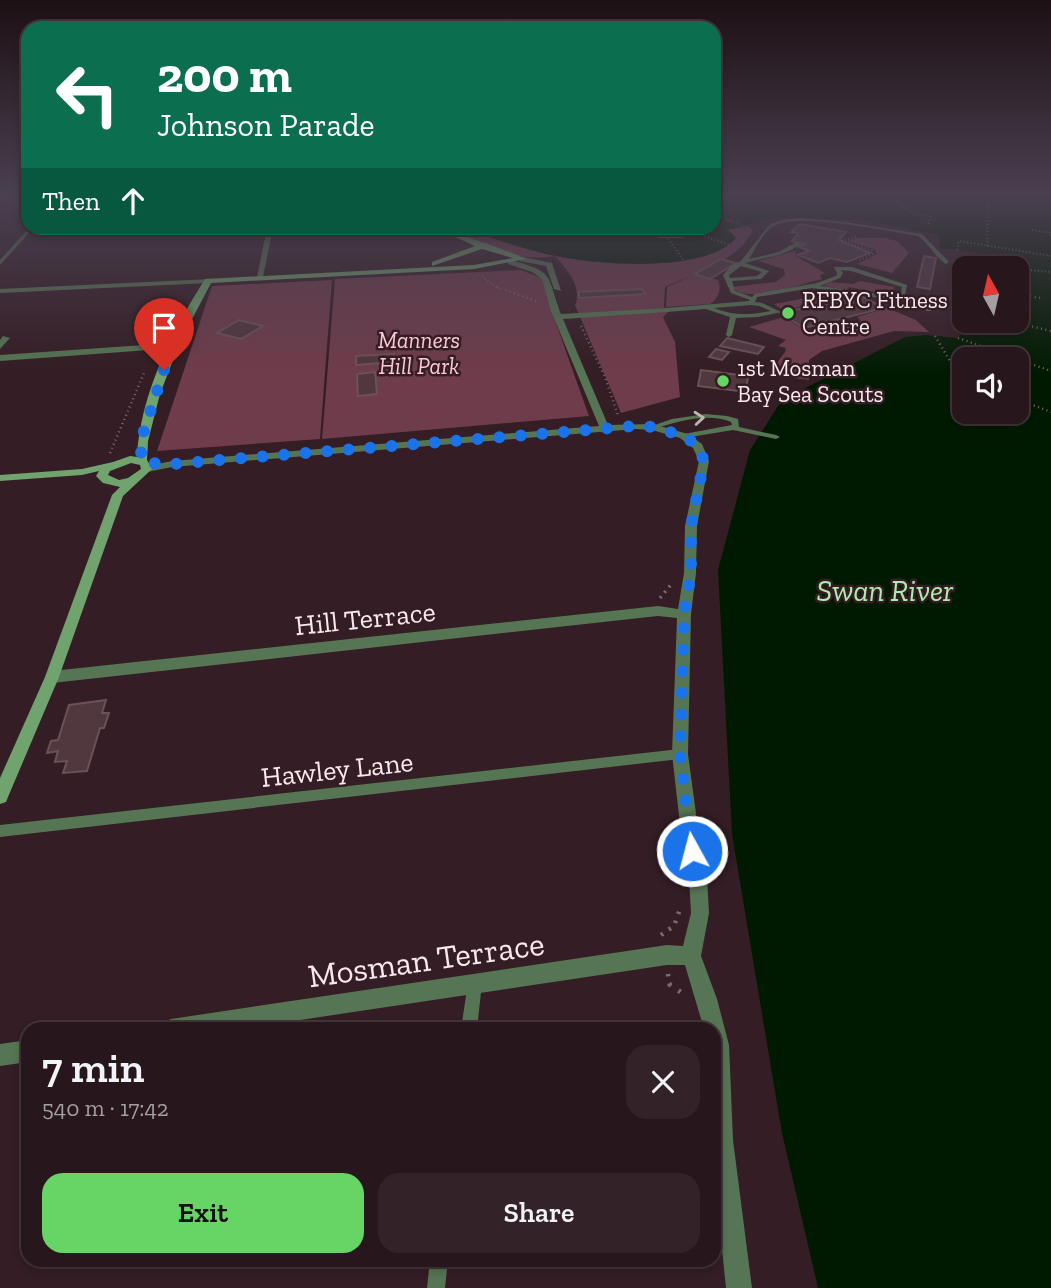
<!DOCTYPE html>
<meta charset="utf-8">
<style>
body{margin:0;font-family:"Zilla Slab",serif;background:#332328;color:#f1f3f6;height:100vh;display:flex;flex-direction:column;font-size:26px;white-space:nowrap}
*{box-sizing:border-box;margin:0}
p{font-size:23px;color:#a49fa3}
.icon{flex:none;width:38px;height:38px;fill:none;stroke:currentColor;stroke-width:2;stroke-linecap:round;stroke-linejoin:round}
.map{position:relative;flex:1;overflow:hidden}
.panel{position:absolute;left:21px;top:1022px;width:700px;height:245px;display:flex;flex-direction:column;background:#27161b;border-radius:21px;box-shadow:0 4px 10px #0003,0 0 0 2px #43353a}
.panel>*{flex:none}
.banner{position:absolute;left:21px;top:21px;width:700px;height:214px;border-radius:21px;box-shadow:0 4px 10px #0003,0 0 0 2px #43353a;background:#0b6e4f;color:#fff;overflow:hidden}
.needle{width:46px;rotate:352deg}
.fabs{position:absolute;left:952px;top:256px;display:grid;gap:14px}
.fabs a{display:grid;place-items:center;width:77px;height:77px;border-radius:14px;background:#27161b;box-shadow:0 4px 10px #0003,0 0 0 2px #43353a;font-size:35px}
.pin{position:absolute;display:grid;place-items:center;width:60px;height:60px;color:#fff;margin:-72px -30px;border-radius:50% 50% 50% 0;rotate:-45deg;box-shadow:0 0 7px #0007}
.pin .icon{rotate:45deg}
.me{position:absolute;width:77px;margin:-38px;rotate:353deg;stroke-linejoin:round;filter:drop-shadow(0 0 5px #0008)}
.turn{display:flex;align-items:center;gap:24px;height:147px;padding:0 21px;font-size:32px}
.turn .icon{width:91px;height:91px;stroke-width:2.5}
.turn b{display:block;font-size:49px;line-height:60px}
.then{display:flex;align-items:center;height:66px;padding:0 21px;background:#0003;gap:14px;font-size:26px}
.round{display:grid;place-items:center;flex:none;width:74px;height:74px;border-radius:21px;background:#332328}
.overview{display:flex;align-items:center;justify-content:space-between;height:119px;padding:0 21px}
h1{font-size:42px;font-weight:600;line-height:52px}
.primary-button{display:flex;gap:14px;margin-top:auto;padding:14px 21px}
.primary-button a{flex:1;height:80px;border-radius:21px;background:#67d466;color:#111;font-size:28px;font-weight:600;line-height:80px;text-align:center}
.primary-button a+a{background:#332328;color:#f1f3f6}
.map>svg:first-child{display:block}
</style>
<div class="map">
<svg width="1051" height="1288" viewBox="0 0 1051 1288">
<rect width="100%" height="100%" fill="#341d24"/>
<g fill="#6f3c4b">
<path d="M748,226l5,4c-14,31 -58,43 -88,57l-1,20 4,5 -5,5 12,25 5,55 -59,16 -46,-108c8,-19 -9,-36 -20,-49 -36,7 -77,-10 -107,-28 7,0 15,-2 21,0 9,1 17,8 25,11 18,6 38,11 56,16 41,10 157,17 186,-17l-9,-8z"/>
<path d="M856,238h34l-3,1 10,2 12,12 -17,20 -35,-9 20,-10 -2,-4 -28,-9z"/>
<path d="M795,251l1,5 29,17 -5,2 2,4c-21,5 -75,26 -91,8l45,-5 9,-7 -1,-6 -26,-8z"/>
<path d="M521,270l23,9 9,36 36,101 -267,23 13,-160z"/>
<path d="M695,274l23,6c4,9 0,19 -8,24l-44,3 1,-20z"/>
<path d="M332,280l-12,159 -163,12 55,-165z"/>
<path d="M860,281l34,6 1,9 -46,-9 -2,3 -24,-4 7,-4 23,2z"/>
<path d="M833,293l10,6 -60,11 -9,-6z"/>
<path d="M887,308l29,12 13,12 -35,-1 -72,20 -13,9v20l-41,-5 17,-23 1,-4 -8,-2 8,-6 -37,-13 35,-10 24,15 53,-11 -4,-4z"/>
</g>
<path fill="#001a01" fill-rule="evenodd" d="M714,194h337v1094h-233l-36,-155 -50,-299 -14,-264 32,-120 32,-50 123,-63 21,-2 32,3 14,-18h45v-52h-35l-4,-15 -38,-5 -1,-13 -78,-15 -88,-2 -45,12 8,8c-31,36 -140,27 -184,17 -28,-6 -56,-15 -82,-27h244zM964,359h53v52h-53z"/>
<g fill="#51373e" stroke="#6c5158" stroke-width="2">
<path d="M800,224l46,8 -7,8 31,13 -23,9 -17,-4 -12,5 -20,-8 11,-4 -12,-5 10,-2 -15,-3 6,-8 -7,-1z"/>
<path d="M653,228h22l7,9h-23z"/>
<path d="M924,256l12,2 -6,31 -13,-2z"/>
<path d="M721,259l15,4 -26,16 -15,-5z"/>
<path d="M642,289l3,5 -65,4 -2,-6z"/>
<path d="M861,296l23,12 -80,20 -24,-15z"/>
<path d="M239,320l24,6 -22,13 -24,-6z"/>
<path d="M727,338l37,9 -6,7 -38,-8z"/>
<path d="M716,349l13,3 -7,8 -13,-3z"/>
<path d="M394,354v8l-38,3v-9z"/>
<path d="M701,370l47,6 -2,16 -48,-6z"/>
<path d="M375,372l2,22 -19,2 -1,-22z"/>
<path d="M106,700l-4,13h7l-5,15h-4l-13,43 -24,2 4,-12 -12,1 3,-11 -11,2 4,-12 7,-1 11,-35z"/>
</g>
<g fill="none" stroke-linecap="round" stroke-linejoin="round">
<g stroke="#7f6a70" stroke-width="2" stroke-dasharray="1 2.5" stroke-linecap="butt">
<path d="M885,194l30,20 16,2 -3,11"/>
<path d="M726,219l19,8"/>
<path d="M1032,230l19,3v3"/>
<path d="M698,234l32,11"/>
<path d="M666,236l18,25"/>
<path d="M856,237l-14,4 30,10 1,3 -13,6"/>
<path d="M987,246l1,-46"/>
<path d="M957,250l2,-9 92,15"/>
<path d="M982,266l15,2"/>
<path d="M1017,269l34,3"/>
<path d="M482,276l17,13"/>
</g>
<g stroke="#7f6a70" stroke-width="2.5" stroke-dasharray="1 3.5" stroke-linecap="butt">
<path d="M497,287l41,15"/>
<path d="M1017,294l23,4"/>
<path d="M1006,320l45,11"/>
<path d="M581,326l24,51 13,38"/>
<path d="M935,336l24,40 5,3"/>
<path d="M958,338l93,33"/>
<path d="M1017,399l34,13"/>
<path d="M110,453l34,-80"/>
</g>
<path stroke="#7f6a70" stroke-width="3.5" stroke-dasharray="2 5" stroke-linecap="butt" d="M660,598l13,-16"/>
<g stroke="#7f6a70" stroke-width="4.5" stroke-dasharray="2.5 7" stroke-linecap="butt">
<path d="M661,935l13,-9 6,-17"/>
<path d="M668,974l2,12"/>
</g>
<path stroke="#7f6a70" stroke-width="5" stroke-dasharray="2.5 9" stroke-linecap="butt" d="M669,984l13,9"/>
<g fill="#567554" fill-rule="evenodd">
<path d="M803,218l42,4 77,12 27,28 -3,2c-11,-7 -17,-20 -28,-28 -30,-5 -116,-23 -142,-11 -13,6 -20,23 -27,34l30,-7 17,-10h4v2c-16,13 -35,13 -55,19l24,8 -8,8 -29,2 3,10 17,6 3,-3 62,-11 19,-7 1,-3 -3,-6h18l55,18 -2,10 26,14v2h-4l-19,-9 -96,-14 -55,9 -2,5 7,1 19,9 -23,5 -22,1 -4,17 -3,2 -3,-2 4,-18 -24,-8 -40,3 -3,-2 3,-2 83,-7 1,-1 -19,-7 -8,-18 8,-9 10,-5 27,-35c10,-7 22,-7 35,-8zM741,266l21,6 -5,4 -27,2 -1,-3zM841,270l10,1 51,16 -2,10 -80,-11 20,-8 3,-5zM751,305l8,1 12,5c-20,4 -37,5 -57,-3z"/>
<path d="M29,228h4v1l83,-1 -3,2 -83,2 -30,33v-5z"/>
<path d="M267,228h6l-10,49 -3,2 -3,-2z"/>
<path d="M706,414l21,2 11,3 1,8 37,8 4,2 -4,2 -43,-9 -49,8 -4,-2 4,-2 48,-9 -1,-3c-24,-10 -54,0 -78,7l-4,-2 23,-8z"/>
<path d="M680,749l4,1 2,4 -2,4 -4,1 -680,78v-12z"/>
<path d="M475,976l5,2 2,5 -5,46h-16l7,-46 2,-5z"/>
<path d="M430,1260h18l-3,28h-18z"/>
</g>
<g fill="#567554" fill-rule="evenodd">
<path d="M523,257l29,6 9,28 -7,-2 -8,-23 -26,-5 -1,-2z"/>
<path d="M511,260c46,13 35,15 50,54l108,-6v4h-3l-103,7 45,106 45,-1 35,10 14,10 7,17 -12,65 -1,47 -5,41 -3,140 13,97 6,26 2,36 -8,43 16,43 12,46 4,95 19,148h-26l-12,-117v-142h-10l-19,-64h-18l-427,64h-79l3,-7 7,-3 496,-74 16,1 8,-33 -2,-36 -6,-26 -11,-97 5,-136 -19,-2 -606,67 -5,-2 -2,-4 2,-4 5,-2 606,-65 20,3 6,-36 1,-47 14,-65 -6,-13 -13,-10 -28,-8 -16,-1 -464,38 -25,5 -5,-3 1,-2 29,-6 427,-35 -48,-115 -9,-32 -10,-7 -24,-8v-4z"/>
<path d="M211,279l1,2 -4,2 -208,10v-4z"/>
<path d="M3,336l7,2 -10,11v-9z"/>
<path d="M173,343l3,1v4l-176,13v-6z"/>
<path d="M28,1040v22l-28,4v-22z"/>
</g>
<path fill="#70a36e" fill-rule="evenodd" d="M436,228c5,-1 82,26 90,31l-52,10 -263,14 -31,59 -20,52 -12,47 -1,19 5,9 -29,27 -64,181 -51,120 -2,5 -6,2v-26l45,-101 67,-182 8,-8 -17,-4 -7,-7 3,-5 -17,4 -82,6v-6l82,-6 31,-7 17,-6 7,1c3,-62 35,-126 68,-178l269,-14 39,-7 -31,-9 -50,17v-4l43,-16zM131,463l9,2 1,4 -13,9 -9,2 -11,-5 2,-4z"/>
</g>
<defs><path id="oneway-chevron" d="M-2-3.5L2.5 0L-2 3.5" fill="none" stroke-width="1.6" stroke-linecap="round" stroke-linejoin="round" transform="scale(1.75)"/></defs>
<use stroke="#b8baaf" href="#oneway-chevron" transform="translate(699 418) rotate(-5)"/>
<linearGradient id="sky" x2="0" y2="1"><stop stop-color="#1d1014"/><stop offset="0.52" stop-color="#4a4050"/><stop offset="1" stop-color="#4a4050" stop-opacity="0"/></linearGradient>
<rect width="1051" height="375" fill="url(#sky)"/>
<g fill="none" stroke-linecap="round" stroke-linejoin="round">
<path stroke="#1a73e8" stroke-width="12" stroke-dasharray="0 21.6" d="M164,370l-24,73 2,17 3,3 27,1 464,-38 17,1 31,9 14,10 6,15 -13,65v47l-7,41 -4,140 12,97"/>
</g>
<g fill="#67d466" stroke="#341d24" stroke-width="2.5">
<circle cx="788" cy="313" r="7"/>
<circle cx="723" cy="381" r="7"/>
</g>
<g text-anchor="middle" stroke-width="5" stroke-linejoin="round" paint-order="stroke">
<g font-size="23" fill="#f9e8ec" stroke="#341d24" text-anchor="start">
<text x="802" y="308">RFBYC Fitness<tspan x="802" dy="26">Centre</tspan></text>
<text x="737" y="376">1st Mosman<tspan x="737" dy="26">Bay Sea Scouts</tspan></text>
</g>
<g font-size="23" font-style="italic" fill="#fec7d5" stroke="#341d24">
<text x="419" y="348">Manners<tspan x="419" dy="26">Hill Park</tspan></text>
</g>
<g font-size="28" fill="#f9e8ec" stroke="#341d24">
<text transform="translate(365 618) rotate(-6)" y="10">Hill Terrace</text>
<text transform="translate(337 769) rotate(-6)" y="10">Hawley Lane</text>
</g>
<g font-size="30" font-style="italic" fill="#adecaa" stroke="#341d24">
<text x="885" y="601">Swan River</text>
</g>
<g font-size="33" fill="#f9e8ec" stroke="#341d24">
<text transform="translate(426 959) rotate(-8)" y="12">Mosman Terrace</text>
</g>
</g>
</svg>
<div class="fabs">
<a><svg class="needle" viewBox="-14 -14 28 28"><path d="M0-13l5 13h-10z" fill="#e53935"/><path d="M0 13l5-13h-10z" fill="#a49fa3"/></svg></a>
<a><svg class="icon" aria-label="sound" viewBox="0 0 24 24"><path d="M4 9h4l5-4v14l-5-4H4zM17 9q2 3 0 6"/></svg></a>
</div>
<div class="pin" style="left:164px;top:370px;background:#d93025"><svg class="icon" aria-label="arrive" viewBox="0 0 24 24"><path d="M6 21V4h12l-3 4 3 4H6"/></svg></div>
<svg class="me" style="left:692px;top:851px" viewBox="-20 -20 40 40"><circle r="17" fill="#1a73e8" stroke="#fff" stroke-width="3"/><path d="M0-11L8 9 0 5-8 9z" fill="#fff"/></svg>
<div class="banner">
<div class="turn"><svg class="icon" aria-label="left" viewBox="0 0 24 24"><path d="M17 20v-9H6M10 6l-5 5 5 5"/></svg><div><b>200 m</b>Johnson Parade</div></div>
<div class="then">Then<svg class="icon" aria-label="ahead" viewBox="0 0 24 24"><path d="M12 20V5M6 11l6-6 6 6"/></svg></div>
</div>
<section class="panel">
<div class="overview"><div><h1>7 min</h1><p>540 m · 17:42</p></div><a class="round"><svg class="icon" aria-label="close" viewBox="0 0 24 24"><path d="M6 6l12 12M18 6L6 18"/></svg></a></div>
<div class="primary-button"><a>Exit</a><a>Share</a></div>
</section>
</div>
